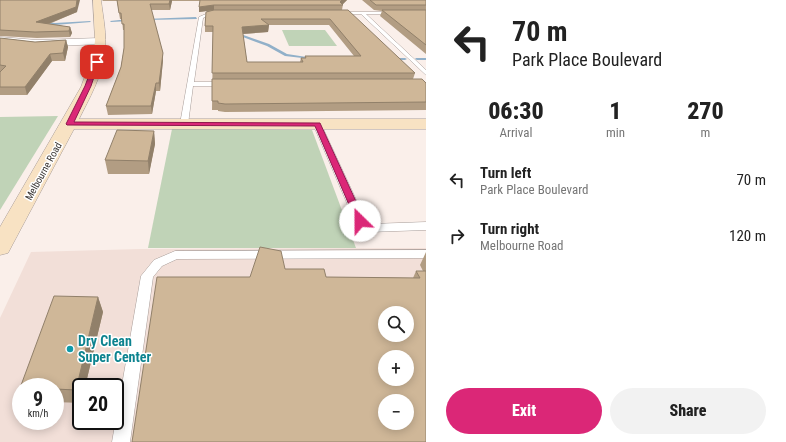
<!DOCTYPE html>
<meta charset="utf-8">
<style>
body{margin:0;font-family:"Roboto Condensed",sans-serif;background:#f2f2f2;color:#222;height:100vh;display:flex;flex-direction:column;font-size:15px;white-space:nowrap}
*{box-sizing:border-box;margin:0}
p{font-size:13px;color:#767676}
.icon{flex:none;width:22px;height:22px;fill:none;stroke:currentColor;stroke-width:2;stroke-linecap:round;stroke-linejoin:round}
.map{position:relative;flex:1;overflow:hidden}
.side{display:flex;flex-direction:column;background:#fff;width:360px}
.side>*{flex:none}
.hud{background:#fff;color:#222;overflow:hidden}
.controls{position:absolute;left:378px;top:306px;display:grid;gap:8px}
.controls a{display:grid;place-items:center;width:36px;height:36px;border-radius:50%;background:#fff;box-shadow:0 2px 10px #0003;font-size:20px}
.speed{position:absolute;left:12px;top:378px;display:flex;gap:8px;font-size:20px;font-weight:700;text-align:center}
.speed>*{display:grid;place-content:center;width:52px;height:52px;border-radius:50%;background:#fff;box-shadow:0 2px 10px #0003;line-height:1}
.speed small{font-size:10px;font-weight:400}
.speed .limit{border:2px solid #111;border-radius:6px;background:#fff;color:#111}
.pin{position:absolute;display:grid;place-items:center;width:34px;height:34px;color:#fff;margin:-17px;border-radius:8px;box-shadow:0 2px 6px #0006}
.me{position:absolute;width:44px;margin:-22px;rotate:337deg;stroke-linejoin:round;filter:drop-shadow(0 0 3px #0008)}
.turn{display:flex;align-items:center;gap:14px;height:84px;padding:0 20px;font-size:18px}
.turn .icon{width:52px;height:52px;stroke-width:2.5}
.turn b{display:block;font-size:28px;line-height:34px}
.eta{display:flex;justify-content:space-evenly;align-items:center;height:68px;text-align:center}
.eta b{font-size:24px;font-weight:800;line-height:28px}
.action{display:flex;gap:8px;margin-top:auto;padding:8px 20px}
.action a{flex:1;height:46px;border-radius:24px;background:#db2777;color:#fff;font-size:16px;font-weight:800;line-height:46px;text-align:center}
.action a+a{background:#f2f2f2;color:#222}
ul{padding:0;list-style:none}
li{display:flex;align-items:center;gap:12px;height:56px;padding:0 20px}
li div{flex:1}
li b{display:block;font-size:15px}
li em{font-style:normal}
main{display:flex;flex:1;min-height:0}
.map>svg:first-child{display:block}
</style>
<main>
<div class="map">
<svg width="426" height="442" viewBox="0 0 426 442">
<rect width="100%" height="100%" fill="#faefea"/>
<path fill="#f2dfd8" fill-rule="evenodd" d="M426,248v194h-426v-124l31,-66 109,-3zM385,313h22v22h-22zM385,357h22v22h-22zM21,387h34v34h-34zM81,387h34v34h-34zM385,401h22v22h-22z"/>
<g fill="#c0d3b7">
<path d="M282,30h43l12,16h-48z"/>
<path d="M58,116l-58,94v-93z"/>
<path d="M172,129l140,1 44,118h-208z"/>
</g>
<g fill="none" stroke-linecap="round" stroke-linejoin="round">
<g fill="#91b0c9" fill-rule="evenodd">
<path d="M196,17l1,2 -51,1 -1,-1z"/>
<path d="M129,19l1,2 -19,1 -1,-1z"/>
<path d="M42,21l13,2 35,-2 1,1 -36,3 -14,-2z"/>
<path d="M235,32l34,12 18,10 26,4 -2,1 -26,-3 -18,-10 -32,-12z"/>
<path d="M392,58h13l2,1 -2,1h-12l-2,-1z"/>
<path d="M416,58h10v2h-9l-2,-1z"/>
</g>
<defs>
<g id="lane">
<path d="M223,12v2l-14,1 -6,3 -9,64h31l3,2 -3,2h-32l-5,38 -1,2h-6l-1,-2 19,-107 9,-4z"/>
<path d="M336,12h61l-2,2h-29l60,56v5l-65,-61h-23z"/>
<path d="M314,122h6l1,2 44,95 6,5 55,-2v8l-58,2 -4,-1 -8,-7 -43,-100z"/>
<path d="M426,250v8l-249,1 -15,7 -9,11 -23,165h-18l29,-166 13,-16 21,-9z"/>
</g>
<path id="street" d="M0,37l37,3 63,-2 5,3 -5,3 -63,3 -37,-4z"/>
<path id="secondary" d="M93,0h8c2,17 6,35 4,53 -3,23 -16,46 -26,66h347v10h-352l-66,124 -8,2v-28l81,-140 12,-33 2,-13z"/>
</defs>
<use href="#lane" stroke="#a89d99" stroke-width="1"/>
<use href="#street" stroke="#a89d99" stroke-width="1"/>
<use href="#secondary" stroke="#a89d99" stroke-width="1"/>
<use href="#lane" fill="#fff" fill-rule="evenodd"/>
<use href="#street" fill="#fff" fill-rule="evenodd"/>
<use href="#secondary" fill="#f8e2c3" fill-rule="evenodd"/>
</g>
<g fill="#b29d83" fill-rule="evenodd">
<path d="M0,0l77,12 -28,12 21,3 2,6 -2,4 -33,1 -37,-2z"/>
<path d="M102,0h245l-4,4 -1,6 73,63 -2,6 13,4v27l-201,2 -7,-1v-1h-6l1,-78h-8v-6l2,-15 -8,1 1,-11h-28l-2,9h-19l12,43v7l-3,31h-4l-4,23 -44,1 -2,-9 15,-39 3,-19v-18h-1l-1,-11h-2l-3,-18h-14zM269,25h60l25,31h-49v2h-4l-1,4h-53l-4,-28 25,-2z"/>
<path d="M362,0h64v54l-46,-38 2,-5 -8,-1z"/>
<path d="M0,38l35,4 31,-2 2,7 -3,14h-13l-25,34h-27z"/>
<path d="M154,131l1,13 -6,30h-41l-3,-14z"/>
<path d="M426,252v190l-176,-165 35,-8 41,8 87,1 3,-7h7l-3,-6z"/>
<path d="M98,297l5,15 -18,75h-4v16l-26,-1v-15h-34v3l-1,-2z"/>
</g>
<g fill="#91806a">
<path d="M77,0h3l-3,12 -39,16 -2,-6z"/>
<path d="M170,0h2v1l-2,9 -1,-6z"/>
<path d="M342,0h5l-5,5 -2,-3z"/>
<path d="M214,5v5l-15,2v-5z"/>
<path d="M269,25l-1,7 -27,2 1,-7z"/>
<path d="M70,27l2,6 -2,4 -1,-6z"/>
<path d="M66,40l2,7 -3,14 -2,-8z"/>
<path d="M163,53v7l-3,31 -1,-8z"/>
<path d="M50,54l2,7 -25,34 -2,-8z"/>
<path d="M156,83v8l-4,23 -1,-8z"/>
<path d="M154,131l1,13 -6,30 -1,-13z"/>
<path d="M98,297l5,15 -18,75h-4v15l-5,-12z"/>
</g>
<g fill="#cfb798" stroke="#91806a" fill-rule="evenodd">
<path d="M0,0h77l-1,7 -40,15 34,5 -1,4 -34,1 -35,-2z"/>
<path d="M117,0h53l-1,4h-19l13,49 -4,30h-3l-5,23h-45l15,-39 3,-19v-24h-2l-1,-11h-2z"/>
<path d="M200,0h142l-2,2 3,3h-129l-15,2z"/>
<path d="M370,0h56v5h-50z"/>
<path d="M214,10h134l67,63h-203l1,-47h-8l1,-14zM261,19h69l31,37h-56l1,2h-5l2,4h-56l-5,-35 27,-2z"/>
<path d="M382,10h44v35z"/>
<path d="M0,38l35,4 31,-2 -3,13 -13,1 -25,33h-25v-15l6,-6 -6,-1z"/>
<path d="M212,79h210l4,4v19l-201,2 -7,-1v-2h-6z"/>
<path d="M117,130l37,1 -6,30 -43,-1z"/>
<path d="M260,247l21,4 4,18h39l2,8 94,1 -4,-7h10v171h-294l25,-165h93zM385,313h22v22h-22zM385,357h22v22h-22zM385,401h22v22h-22z"/>
<path d="M54,296l44,1 -22,93 -21,-1v-2h-34v1h-1z"/>
</g>
<path fill="#db2777" stroke="#8e194d" d="M97,61l2,1 -8,24 -17,36 246,1 45,98 -5,3 -4,-3 -41,-95 -248,-1 -1,-1 19,-38 9,-24z"/>
<circle fill="#0f9aa8" stroke="#fff" stroke-width="1.5" cx="70" cy="349" r="4"/>
<g text-anchor="middle" stroke-width="3" stroke-linejoin="round" paint-order="stroke">
<g font-size="10" fill="#363230" stroke="#fff">
<text transform="translate(43 171) rotate(-61)" y="4">Melbourne Road</text>
</g>
<g font-size="14" font-weight="bold" fill="#0d838f" stroke="#fff" text-anchor="start">
<text x="78" y="346">Dry Clean<tspan x="78" dy="16">Super Center</tspan></text>
</g>
</g>
</svg>
<div class="controls">
<a><svg class="icon" aria-label="search" viewBox="0 0 24 24"><circle cx="10" cy="10" r="6"/><path d="M15 15l6 6"/></svg></a>
<a>+</a>
<a>−</a>
</div>
<div class="speed"><div>9<small>km/h</small></div><div class="limit">20</div></div>
<div class="pin" style="left:97px;top:62px;background:#d93025"><svg class="icon" aria-label="arrive" viewBox="0 0 24 24"><path d="M6 21V4h12l-3 4 3 4H6"/></svg></div>
<svg class="me" style="left:360px;top:221px" viewBox="-20 -20 40 40"><circle r="19" fill="#fff"/><path d="M0-13L10 11 0 6-10 11z" fill="#db2777"/></svg>
</div>
<section class="side">
<div class="hud">
<div class="turn"><svg class="icon" aria-label="left" viewBox="0 0 24 24"><path d="M17 20v-9H6M10 6l-5 5 5 5"/></svg><div><b>70 m</b>Park Place Boulevard</div></div>
</div>
<div class="eta">
<div><b>06:30</b><p>Arrival</p></div>
<div><b>1</b><p>min</p></div>
<div><b>270</b><p>m</p></div>
</div>
<ul>
<li><svg class="icon" aria-label="left" viewBox="0 0 24 24"><path d="M17 20v-9H6M10 6l-5 5 5 5"/></svg><div><b>Turn left</b><p>Park Place Boulevard</p></div><em>70 m</em></li>
<li><svg class="icon" aria-label="right" viewBox="0 0 24 24"><path d="M7 20v-9h11M14 6l5 5-5 5"/></svg><div><b>Turn right</b><p>Melbourne Road</p></div><em>120 m</em></li>
</ul>
<div class="action"><a>Exit</a><a>Share</a></div>
</section>
</main>
